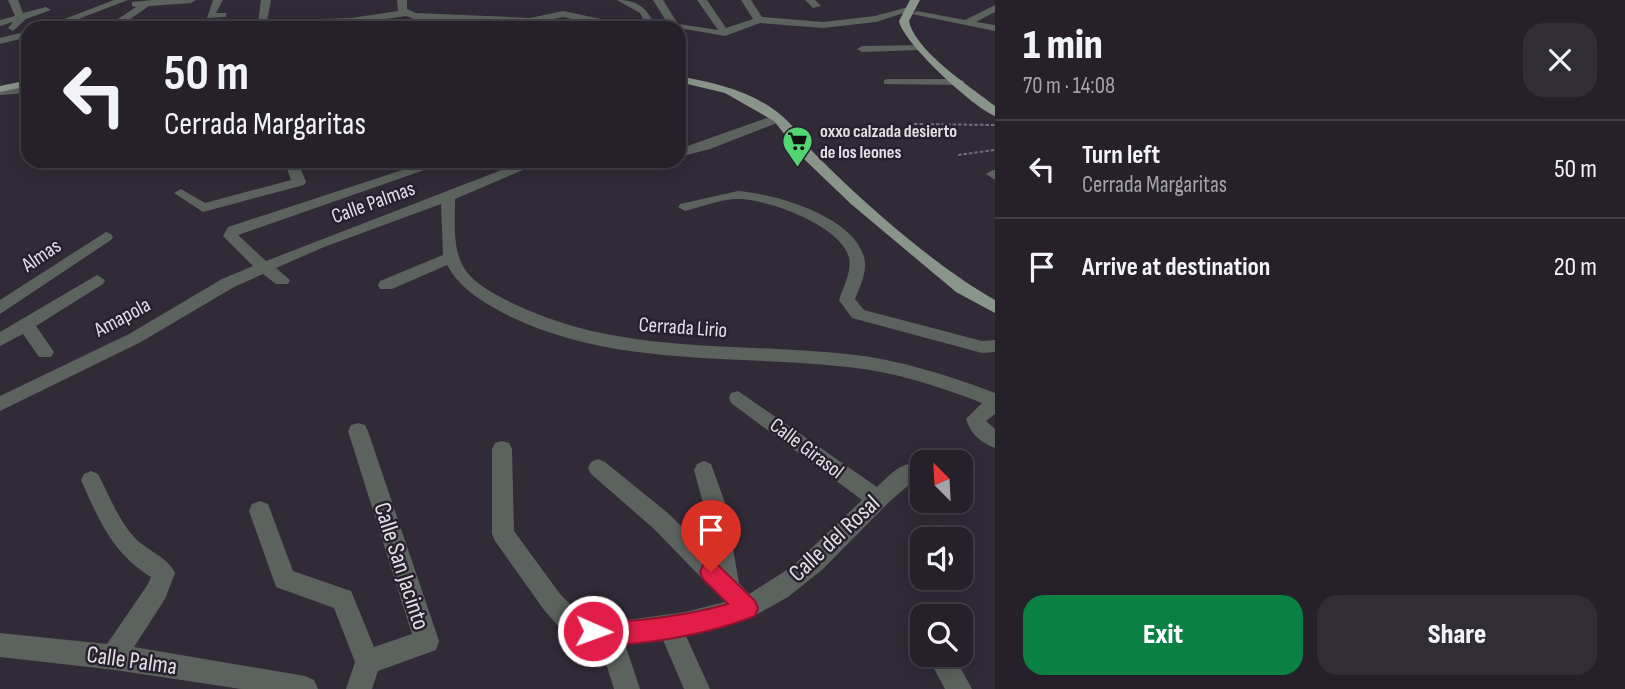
<!DOCTYPE html>
<meta charset="utf-8">
<style>
body{margin:0;font-family:"Sofia Sans Condensed",sans-serif;background:#312d36;color:#f1f3f6;height:100vh;display:flex;flex-direction:column;font-size:26px;white-space:nowrap}
*{box-sizing:border-box;margin:0}
p{font-size:23px;color:#a3a3a8}
.icon{flex:none;width:38px;height:38px;fill:none;stroke:currentColor;stroke-width:2;stroke-linecap:round;stroke-linejoin:round}
.map{position:relative;flex:1;overflow:hidden}
.panel{display:flex;flex-direction:column;background:#25202a;width:630px}
.panel>*{flex:none}
.top-card{position:absolute;left:21px;top:21px;width:665px;height:147px;border-radius:21px;box-shadow:0 4px 18px #0003,0 0 0 2px #423e47;background:#25202a;color:#f1f3f6;overflow:hidden}
.needle{width:46px;rotate:336deg}
.buttons{position:absolute;left:910px;top:450px;display:grid;gap:14px}
.buttons a{display:grid;place-items:center;width:63px;height:63px;border-radius:14px;background:#25202a;box-shadow:0 4px 18px #0003,0 0 0 2px #423e47;font-size:35px}
.pin{position:absolute;display:grid;place-items:center;width:60px;height:60px;color:#fff;margin:-72px -30px;border-radius:50% 50% 50% 0;rotate:-45deg;box-shadow:0 0 7px #0007}
.pin .icon{rotate:45deg}
.me{position:absolute;width:77px;margin:-38px;rotate:92deg;stroke-linejoin:round;filter:drop-shadow(0 0 5px #0008)}
.turn{display:flex;align-items:center;gap:24px;height:147px;padding:0 28px;font-size:32px}
.turn .icon{width:91px;height:91px;stroke-width:2.5}
.turn b{display:block;font-size:49px;line-height:60px}
.round{display:grid;place-items:center;flex:none;width:74px;height:74px;border-radius:21px;background:#312d36}
.head{display:flex;align-items:center;justify-content:space-between;height:119px;padding:0 28px}
h1{font-size:42px;font-weight:800;line-height:52px}
.button{display:flex;gap:14px;margin-top:auto;padding:14px 28px}
.button a{flex:1;height:80px;border-radius:21px;background:#0b8043;color:#fff;font-size:28px;font-weight:800;line-height:80px;text-align:center}
.button a+a{background:#312d36;color:#f1f3f6}
ul{padding:0;list-style:none}
li{display:flex;align-items:center;gap:21px;height:98px;padding:0 28px;border-top:2px solid #423e47}
li div{flex:1}
li b{display:block;font-size:26px}
li em{font-style:normal}
main{display:flex;flex:1;min-height:0}
.map>svg:first-child{display:block}
</style>
<main>
<div class="map">
<svg width="995" height="689" viewBox="0 0 995 689">
<rect width="100%" height="100%" fill="#312b38"/>
<g fill="none" stroke-linecap="round" stroke-linejoin="round">
<g stroke="#726d78" stroke-width="2" stroke-dasharray="3.5 2" stroke-linecap="butt">
<path d="M914,124l81,1"/>
<path d="M958,155l37,-5"/>
</g>
<g fill="#5c625d" fill-rule="evenodd">
<path d="M8,0h10l5,13 23,-6 5,3 -25,9 -13,12 -5,-3 5,-6 -13,4v-6l15,-4z"/>
<path d="M114,0h14l-73,28h-14z"/>
<path d="M152,0h44l-5,3 -42,3 -23,16 35,-2 3,1v4l-50,3 -5,-3 27,-18 -4,-1v-4z"/>
<path d="M213,0h10l-7,13h10v4l-19,1z"/>
<path d="M261,0h10l-4,21 84,-3 47,-7 -1,-11h10v9l9,4 114,5 33,-7 57,12h25l-5,-10 -23,-13c19,0 30,7 37,24h14l-15,-24h10l15,24 40,6 -21,-30h10l19,28 27,-9 -12,-19h10l11,17 61,5 52,-6 33,-9 5,3 -37,12 -53,6 -63,-5 -35,13 -46,-8h-63l-53,-11 -33,7 -116,-5 -8,-3 -55,8 -120,4 27,-6z"/>
<path d="M805,0h10l6,6 -8,2z"/>
<path d="M995,5v7l-19,10 19,3v6l-83,-17 5,-3 48,9z"/>
<path d="M28,31v6l-28,7v-6z"/>
<path d="M923,45v4l-4,1 -57,2 -5,-3 5,-3z"/>
<path d="M888,79h71l6,3 -6,3 -75,-1v-4z"/>
<path d="M28,87v6l-28,2v-6z"/>
<path d="M778,114l6,4 -2,3 -72,28 -31,8v-8z"/>
<path d="M291,161h16l-7,6 6,15 -2,3 -101,27 -29,-19 7,-4 24,14 86,-23 -5,-14z"/>
<path d="M430,161h20l-212,74 28,26 259,-100h19l-89,38c0,23 -3,52 11,72 11,15 32,25 48,33 107,51 218,38 333,50 51,5 100,21 148,39v21l-9,7 9,8v19c-14,-5 -25,-15 -29,-29l16,-16c-43,-17 -88,-31 -134,-36 -116,-13 -233,1 -341,-52 -24,-13 -47,-26 -60,-50l-55,24h-12l-2,-4 2,-4 63,-26 -2,-51 -117,43 -48,21 14,12 -2,4h-12l-13,-10 -29,13 -93,55 -141,69v-15l129,-62 93,-55 31,-13 -30,-30 5,-9z"/>
<path d="M993,170h2v10l-9,-6z"/>
<path d="M738,191c37,3 115,25 126,66 4,13 -4,30 -9,42l9,11 118,31 13,-1v12l-13,1 -130,-35 -13,-18c4,-12 13,-29 10,-42 -7,-32 -81,-59 -111,-59 -18,0 -36,8 -53,12l-7,-4 2,-3z"/>
<path d="M106,232l5,2 2,3 -2,3 -111,74v-14z"/>
<path d="M97,275l8,5 -2,4 -67,42 18,26 -3,5h-12l-16,-23 -23,12v-14z"/>
<path d="M738,391l139,96c11,-10 26,-28 41,-22l3,6 -3,6 -29,25 -66,67 -35,28 -41,23 -61,16 24,53h-26l-21,-49 -38,4 15,45h-26l-14,-45 -32,-7 -24,-27 -49,-69 -3,-7v-85l3,-6 7,-2 7,2 3,6 2,82 46,63 23,23 26,4 26,-2 50,-7 40,-10 -72,-74 -62,-54 -3,-6 3,-6 7,-3 7,3 64,52 42,42 -8,-53 -9,-33 3,-6 7,-3 7,3 14,39 14,80 10,11 44,-28 69,-66 -131,-97 -2,-5 2,-5z"/>
<path d="M358,423l7,2 3,6 71,210 -3,9 -58,21 -6,18h-26l9,-27 -21,-54 -58,-21 -27,-76 3,-7 8,-3 8,3 25,67 58,20 23,56 38,-13 -64,-203 3,-6z"/>
<path d="M91,471l7,3c11,21 20,45 36,63 12,13 35,21 41,36l-10,26 -31,48 171,29 9,4 4,9h-77l-126,-19 -115,-13v-24l107,11 41,-60 3,-7c-38,-23 -53,-58 -70,-97l3,-6z"/>
<path d="M926,654h27l19,35h-27z"/>
</g>
<g fill="#89958a" fill-rule="evenodd">
<path d="M910,0h10l-11,21c6,30 62,66 86,85v10c-21,-8 -92,-73 -96,-95z"/>
<path d="M679,76c36,7 74,15 103,40 14,11 22,28 35,40 49,49 118,110 178,144v13l-39,-21 -105,-88 -46,-44 -31,-39 -49,-28 -46,-11z"/>
<path d="M28,80v6l-28,6v-6z"/>
</g>
</g>
<path fill="#e11d48" stroke="#92132f" stroke-width="2" d="M711,562l7,3 37,36 3,7 -3,8c-38,15 -132,38 -170,23l-3,-8 3,-8c13,-5 39,-1 55,-3 29,-3 60,-8 88,-16l-25,-25 -3,-7 3,-7z"/>
<defs>
<symbol id="supermarket-pin" viewBox="-11 -11 22 30"><path d="M0 17L-7.5 6A9.5 9.5 0 1 1 7.5 6Z" fill="#52d673" stroke="#27212e"/><path d="M-6-5.5h2.5l.6 2H6L4.5 2H-2.5L-4.4-4H-6ZM-1.5 3.2a1.3 1.3 0 1 0 .1 0ZM3 3.2a1.3 1.3 0 1 0 .1 0Z" fill="#111"/></symbol>
</defs>
<g fill-rule="evenodd">
<use href="#supermarket-pin" x="780" y="124" width="35" height="47"/>
</g>
<g text-anchor="middle" stroke-width="5" stroke-linejoin="round" paint-order="stroke">
<g font-size="18" font-weight="bold" fill="#e2dee7" stroke="#27212e" text-anchor="start">
<text x="820" y="137">oxxo calzada desierto<tspan x="820" dy="21">de los leones</tspan></text>
</g>
<g font-size="21" fill="#e2dee7" stroke="#27212e">
<text transform="translate(373 202) rotate(-20)" y="7">Calle Palmas</text>
<text transform="translate(41 255) rotate(-34)" y="7">Almas</text>
<text transform="translate(122 317) rotate(-28)" y="7">Amapola</text>
<text transform="translate(683 327) rotate(4)" y="7">Cerrada Lirio</text>
<text transform="translate(807 448) rotate(37)" y="7">Calle Girasol</text>
</g>
<g font-size="24" fill="#e2dee7" stroke="#27212e">
<text transform="translate(834 538) rotate(-43)" y="8">Calle del Rosal</text>
<text transform="translate(402 566) rotate(72)" y="8">Calle San Jacinto</text>
<text transform="translate(132 660) rotate(8)" y="8">Calle Palma</text>
</g>
</g>
</svg>
<div class="buttons">
<a><svg class="needle" viewBox="-14 -14 28 28"><path d="M0-13l5 13h-10z" fill="#e53935"/><path d="M0 13l5-13h-10z" fill="#a3a3a8"/></svg></a>
<a><svg class="icon" aria-label="sound" viewBox="0 0 24 24"><path d="M4 9h4l5-4v14l-5-4H4zM17 9q2 3 0 6"/></svg></a>
<a><svg class="icon" aria-label="search" viewBox="0 0 24 24"><circle cx="10" cy="10" r="6"/><path d="M15 15l6 6"/></svg></a>
</div>
<div class="pin" style="left:711px;top:572px;background:#d93025"><svg class="icon" aria-label="arrive" viewBox="0 0 24 24"><path d="M6 21V4h12l-3 4 3 4H6"/></svg></div>
<svg class="me" style="left:593px;top:631px" viewBox="-20 -20 40 40"><circle r="17" fill="#e11d48" stroke="#fff" stroke-width="3"/><path d="M0-11L8 9 0 5-8 9z" fill="#fff"/></svg>
<div class="top-card">
<div class="turn"><svg class="icon" aria-label="left" viewBox="0 0 24 24"><path d="M17 20v-9H6M10 6l-5 5 5 5"/></svg><div><b>50 m</b>Cerrada Margaritas</div></div>
</div>
</div>
<section class="panel">
<div class="head"><div><h1>1 min</h1><p>70 m · 14:08</p></div><a class="round"><svg class="icon" aria-label="close" viewBox="0 0 24 24"><path d="M6 6l12 12M18 6L6 18"/></svg></a></div>
<ul>
<li><svg class="icon" aria-label="left" viewBox="0 0 24 24"><path d="M17 20v-9H6M10 6l-5 5 5 5"/></svg><div><b>Turn left</b><p>Cerrada Margaritas</p></div><em>50 m</em></li>
<li><svg class="icon" aria-label="arrive" viewBox="0 0 24 24"><path d="M6 21V4h12l-3 4 3 4H6"/></svg><div><b>Arrive at destination</b></div><em>20 m</em></li>
</ul>
<div class="button"><a>Exit</a><a>Share</a></div>
</section>
</main>
